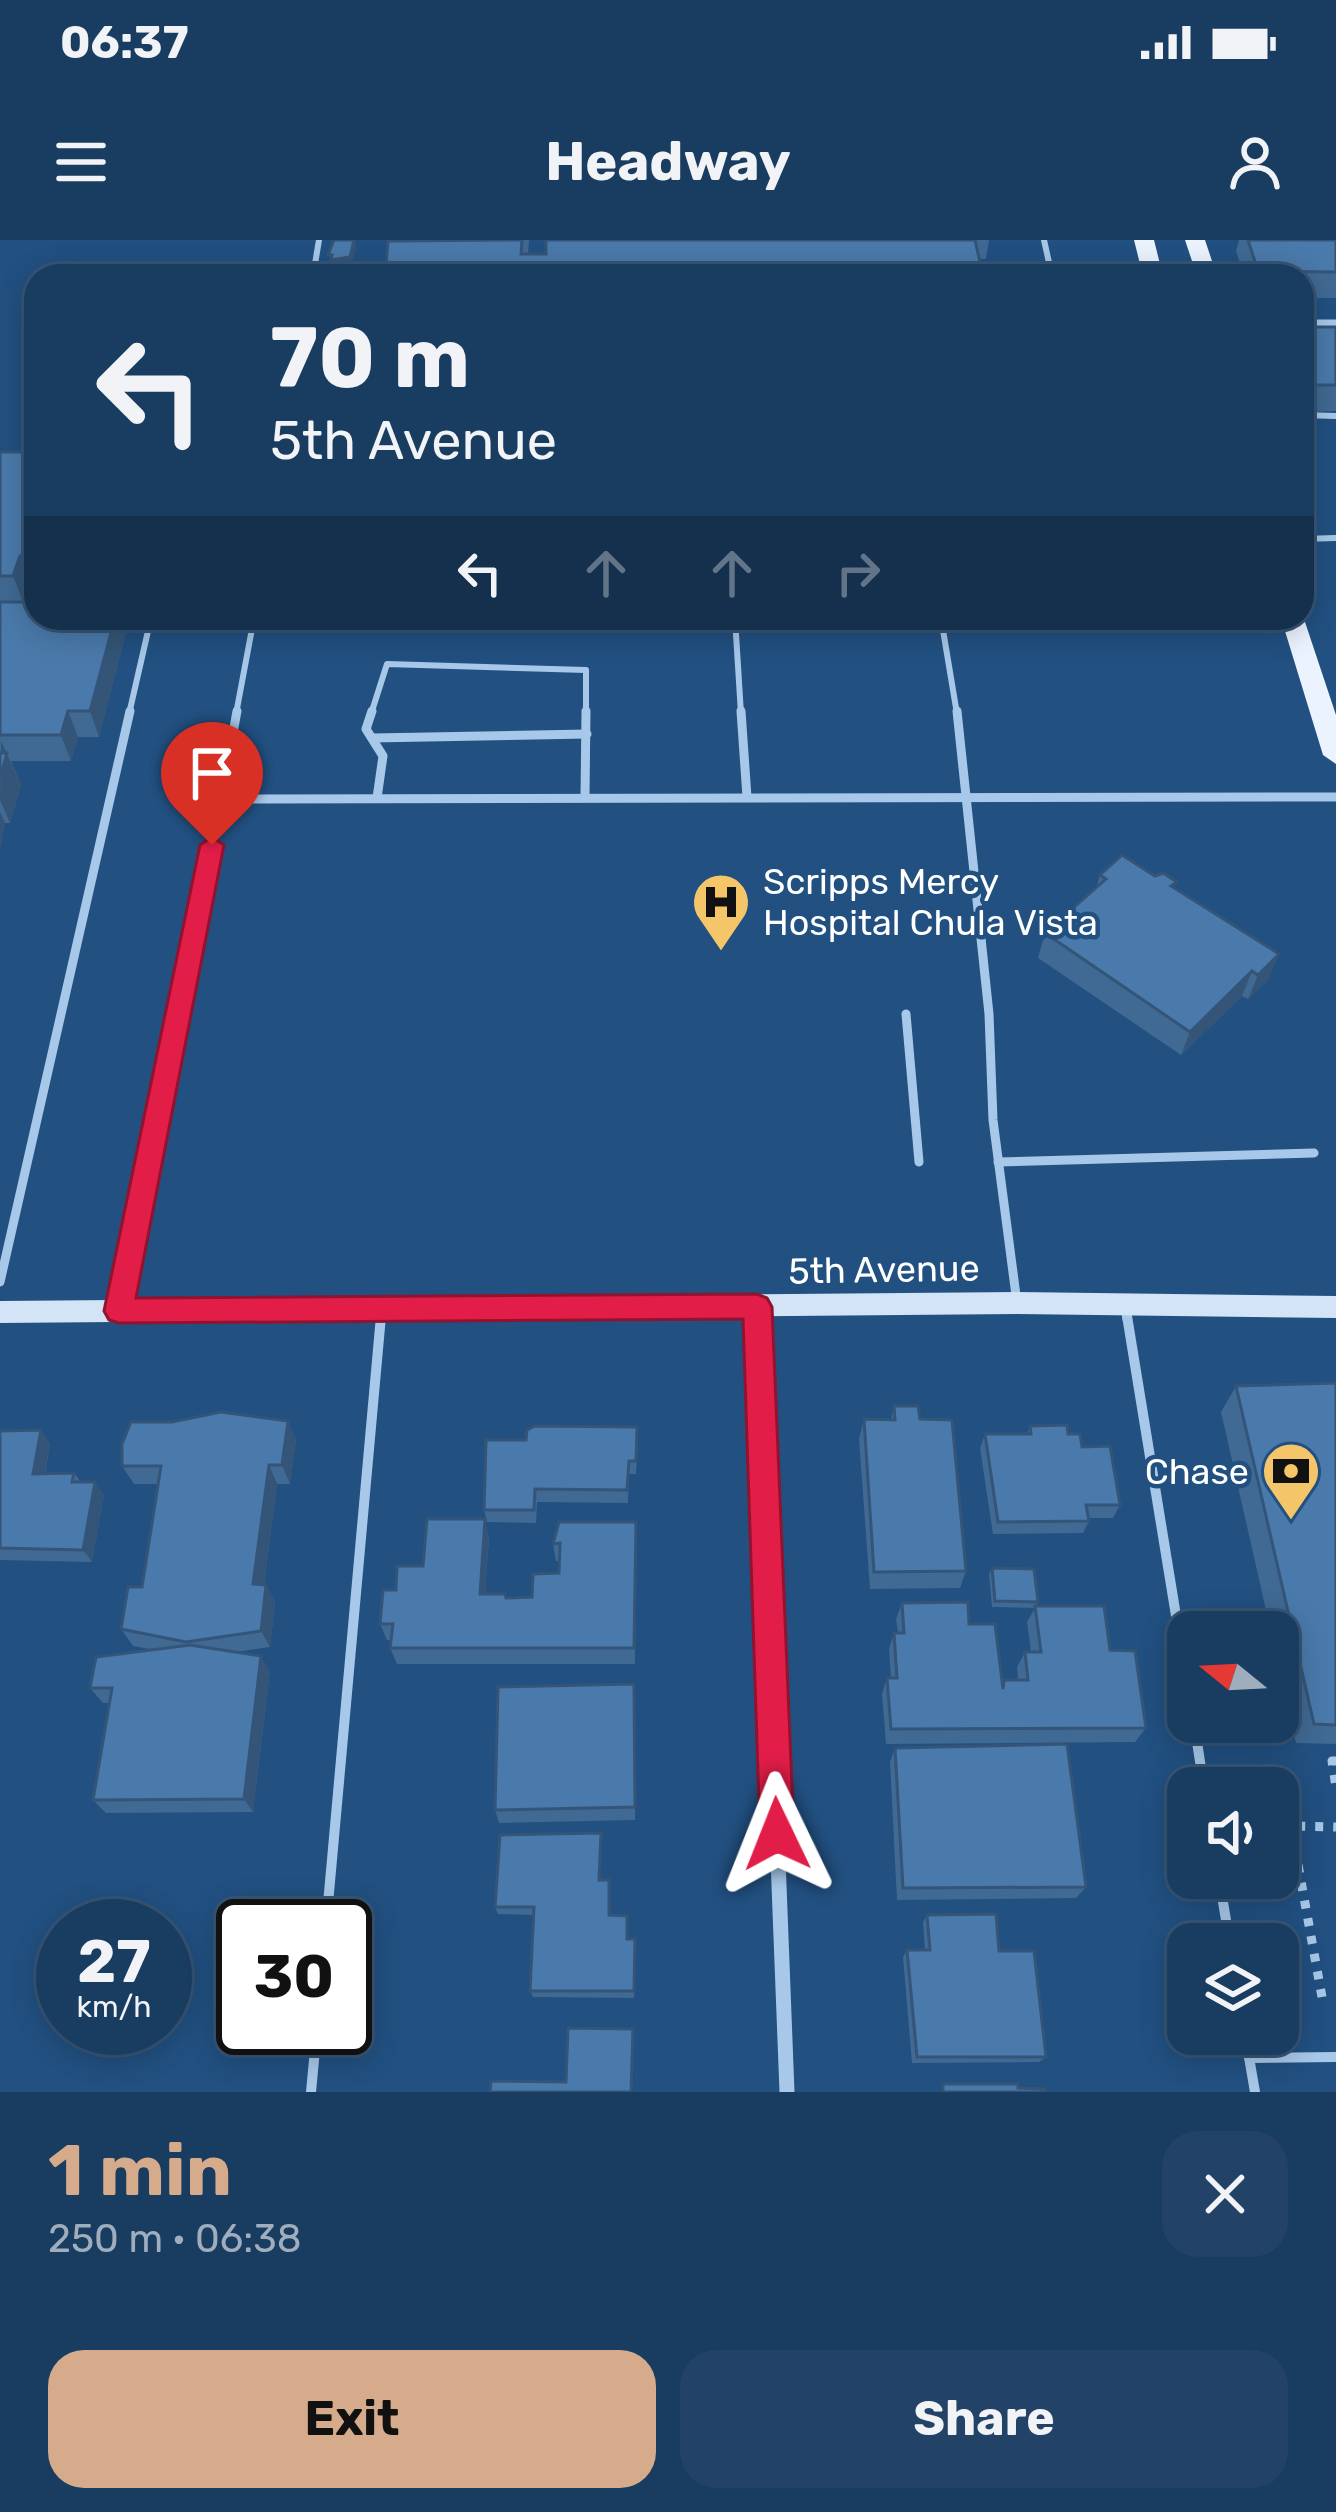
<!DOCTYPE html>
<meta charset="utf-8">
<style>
body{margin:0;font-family:Rubik,sans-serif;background:#224367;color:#f1f3f6;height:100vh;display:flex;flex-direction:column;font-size:45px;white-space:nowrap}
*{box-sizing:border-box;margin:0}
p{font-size:39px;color:#9fadbd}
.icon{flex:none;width:66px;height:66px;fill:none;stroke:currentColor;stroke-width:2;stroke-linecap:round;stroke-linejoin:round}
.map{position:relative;height:1852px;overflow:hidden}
.panel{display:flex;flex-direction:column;background:#193c61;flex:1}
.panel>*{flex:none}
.guide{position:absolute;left:24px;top:24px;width:1290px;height:366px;border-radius:36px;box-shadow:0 6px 30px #0003,0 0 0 3px #375676;background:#193c61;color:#f1f3f6;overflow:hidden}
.needle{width:78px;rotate:288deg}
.fabs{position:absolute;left:1167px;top:1371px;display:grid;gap:24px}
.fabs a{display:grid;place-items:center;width:132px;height:132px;border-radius:24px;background:#193c61;box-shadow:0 6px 30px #0003,0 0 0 3px #375676;font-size:60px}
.speed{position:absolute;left:36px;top:1659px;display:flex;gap:24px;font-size:60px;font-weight:700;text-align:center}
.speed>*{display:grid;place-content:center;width:156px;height:156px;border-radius:50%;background:#193c61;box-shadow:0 6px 30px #0003,0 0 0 3px #375676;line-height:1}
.speed small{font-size:30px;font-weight:400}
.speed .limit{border:6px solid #111;border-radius:18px;background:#fff;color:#111}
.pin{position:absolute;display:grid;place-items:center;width:102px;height:102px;color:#fff;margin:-123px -51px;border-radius:50% 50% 50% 0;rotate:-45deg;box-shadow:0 0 12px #0007}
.pin .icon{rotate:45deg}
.me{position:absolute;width:132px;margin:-66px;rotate:358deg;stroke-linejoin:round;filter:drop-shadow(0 0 9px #0008)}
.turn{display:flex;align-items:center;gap:42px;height:252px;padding:0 48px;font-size:54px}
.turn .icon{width:156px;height:156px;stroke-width:2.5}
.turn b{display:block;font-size:84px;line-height:102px}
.lanes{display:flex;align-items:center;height:114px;padding:0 48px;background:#0003;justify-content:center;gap:60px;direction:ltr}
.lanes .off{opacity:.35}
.round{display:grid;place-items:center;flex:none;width:126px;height:126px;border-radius:36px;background:#224367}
.headline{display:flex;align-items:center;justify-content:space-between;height:204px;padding:0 48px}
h1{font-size:72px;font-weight:700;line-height:90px;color:#d6ab8b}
.primary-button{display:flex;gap:24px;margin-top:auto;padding:24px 48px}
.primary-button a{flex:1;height:138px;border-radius:36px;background:#d6ab8b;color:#111;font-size:48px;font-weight:700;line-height:138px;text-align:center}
.primary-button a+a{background:#224367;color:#f1f3f6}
.status{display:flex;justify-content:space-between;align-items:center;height:84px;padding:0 60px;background:#193c61;direction:ltr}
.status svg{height:33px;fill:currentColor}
header{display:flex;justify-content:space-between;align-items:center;height:156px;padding:0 48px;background:#193c61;font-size:54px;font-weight:700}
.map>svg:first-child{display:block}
</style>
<div class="status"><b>06:37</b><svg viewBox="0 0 49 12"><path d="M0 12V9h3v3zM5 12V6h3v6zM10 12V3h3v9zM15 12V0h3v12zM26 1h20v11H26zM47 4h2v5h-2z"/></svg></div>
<header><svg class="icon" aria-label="menu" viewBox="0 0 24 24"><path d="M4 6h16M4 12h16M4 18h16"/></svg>Headway<svg class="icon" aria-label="person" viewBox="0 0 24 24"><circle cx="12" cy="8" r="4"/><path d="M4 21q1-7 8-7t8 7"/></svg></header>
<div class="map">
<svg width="1336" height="1852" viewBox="0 0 1336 1852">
<rect width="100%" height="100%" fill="#215081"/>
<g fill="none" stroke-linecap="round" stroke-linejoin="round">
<g stroke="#a7c8e8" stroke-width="9" stroke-dasharray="8 10" stroke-linecap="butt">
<path d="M1336,1521h-4l4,26"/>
<path d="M1322,1757l-31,-171 45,1"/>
</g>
<g stroke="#a7c8e8" stroke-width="6">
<path d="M1044,0l8,36"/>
<path d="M313,36l6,-36"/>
<path d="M1302,175l34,1"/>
<path d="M1302,299l33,-1"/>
<path d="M735,378l6,96"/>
<path d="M941,378l16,96"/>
<path d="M129,474l22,-96"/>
<path d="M236,474l18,-96"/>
<path d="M371,474l16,-50 199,6v44"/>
</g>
<g stroke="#a7c8e8" stroke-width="9">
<path d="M237,471l-16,88 1115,-2"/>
<path d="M372,471l-6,18 17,27 -6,42"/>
<path d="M741,471l6,86"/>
<path d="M957,471l32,303 4,106 24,183"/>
<path d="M372,498l215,-4"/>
<path d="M585,557l1,-86"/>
<path d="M906,774l13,148"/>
<path d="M998,922l316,-9"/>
<path d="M0,1042l130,-571"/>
<path d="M1125,1066l2,13"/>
<path d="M119,1071l102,-512"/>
<path d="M381,1079l1,-9"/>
</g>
<g stroke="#a7c8e8" stroke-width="10">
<path d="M1127,1076l61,373"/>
<path d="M1194,1482l10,66"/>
<path d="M1219,1638l11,66"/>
<path d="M326,1686l55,-610"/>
<path d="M1245,1794l10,58"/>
<path d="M1249,1818l87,-1"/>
<path d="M311,1852l6,-64"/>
</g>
<path stroke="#a7c8e8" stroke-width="9" d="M1302,84h34"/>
<path stroke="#a7c8e8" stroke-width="10" d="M757,1067v12"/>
<path stroke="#a7c8e8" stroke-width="15" d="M757,1076l30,776"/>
<path fill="#d2e4f6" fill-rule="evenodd" d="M1017,1052l319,4v22l-319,-4 -1017,9v-22z"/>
<g fill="#eaf3fe" fill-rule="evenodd">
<path d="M1134,0h20l9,36h-20z"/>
<path d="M1185,0h20l12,36h-20z"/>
<path d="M1302,373l34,102v49l-13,-9 -42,-137h21z"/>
</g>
</g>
<g fill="#406993">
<path d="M388,0h141l-1,14h18v-14h443l-3,19 -600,5z"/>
<path d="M1239,0h97v58h-34v-22h-58l-8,-25z"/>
<path d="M1302,87h34v84l-28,1 -6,-16z"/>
<path d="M0,212h36v137h-4l-4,13 99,26 -28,109h-21l-7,24h-60l10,24 -11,38h-5l-5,25z"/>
<path d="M1100,635l74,13 95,91 -21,20 -6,-3 -61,59 -143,-97 7,-25 51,-45z"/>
<path d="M1336,1143v361l-40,-1 -18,-79v-32h-7l-50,-220 15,-26z"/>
<path d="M894,1166l26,13 46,152 -6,17 -90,1 -11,-150 5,-20 27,1z"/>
<path d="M288,1181l8,19 -6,44h-13l-13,101h2l9,17 -5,45 -34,5 34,19 -17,141 -147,1 -13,-13 16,-97h-6l-13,-15 65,-38 -22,-4 -12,-17 21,-42 16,-103h-24l-12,-18z"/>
<path d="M1030,1186l38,8 14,13 38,58 -7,13h-25l1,3 -6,12 -90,1 -13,-86 5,-14h42z"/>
<path d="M0,1191l50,12 -5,31 29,-1 7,9 23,13 -12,67 -92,-2z"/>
<path d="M638,1201l-2,33h-7l-1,29 -91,-1 -1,21 -49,-1 -3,-12z"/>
<path d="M636,1282l-1,142h-238l-7,-16 1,-8h-4l-7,-16 16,-34 27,-24 66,-29 -4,57 21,4 26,-1 27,-24v-12h-3l-3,-17z"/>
<path d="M992,1328l46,34 -2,4 74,44 36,78 -11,14 -249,2 -4,-50 5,-16h4l-2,-29 5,-16h4l-2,-14 6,-16 67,21 33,61 16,-5 -1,-13 8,-15h6l-4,-30 8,-14 -43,-1 -3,-33z"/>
<path d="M635,1459v121l-136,3 -4,-13z"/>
<path d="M895,1508l191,139 -10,11 -179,2 -7,-138z"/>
<path d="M601,1593l-1,47h9l1,35 18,8v16l8,7 -2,52 -101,-1 -3,-6 4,-76 -36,-1 -3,-7z"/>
<path d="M927,1675l72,36 47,106 -7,5 -127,1 -9,-106 4,-7h18l-2,-28z"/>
</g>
<g fill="#345578">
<path d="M355,0l1,9 -5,17 -18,3 -2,-9z"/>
<path d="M20,316l12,33 -6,20 -13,-33z"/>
<path d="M115,378h9l3,10 -28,109 -9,-26z"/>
<path d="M68,471l10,26 -7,24 -10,-26z"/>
<path d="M1,501l20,44 -11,38 -10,-23z"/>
<path d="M0,572l5,11 -5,25z"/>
<path d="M1279,714l-10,25 -21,20 10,-24z"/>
<path d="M1252,731l-10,25 -61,59 9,-23z"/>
<path d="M288,1181l8,19 -6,44 -8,-19z"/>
<path d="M41,1190l9,13 -8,44 -9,-13z"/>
<path d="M269,1225l8,19 -15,117 -9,-17z"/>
<path d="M95,1242l9,13 -12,67 -9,-12z"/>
<path d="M485,1279l4,18 -5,73 -4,-16z"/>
<path d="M266,1345l9,17 -5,45 -9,-16z"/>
<path d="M261,1416l9,15 -17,141 -9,-13z"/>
</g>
<g fill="#4a7aab" stroke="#345578" stroke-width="3">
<path d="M334,0h20l-4,17 -19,3 1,-5h-4z"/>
<path d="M522,0l-1,14h25v-14h429l8,36h-630l9,-12h24l2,-23z"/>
<path d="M1248,0h88v32l-78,-1z"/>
<path d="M1302,87h34v58h-20l-14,-39z"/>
<path d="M0,212h36v104h-16l-7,20h-13z"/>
<path d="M0,362h36v16h79l-25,93h-22l-7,24h-61z"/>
<path d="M0,513h7l-7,25z"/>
<path d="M1122,615l33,21 8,-3 14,9 -6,4 108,68 -21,21 -6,-4 -62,61 -145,-99 61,-54 -6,-4z"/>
<path d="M1336,1143v342l-22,-1 -78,-338z"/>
<path d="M894,1166h24l2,13 32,1 14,151 -92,1 -10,-153 31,1z"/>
<path d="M221,1172l67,9 -6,44h-13l-16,119 13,1 -5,46 -75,11 -65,-13 7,-42h14l19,-121h-39v-22l9,-22h41z"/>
<path d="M1067,1185l1,9h12l2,13 28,-1 10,59h-34l3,16 -91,1 -13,-88h46l-1,-8z"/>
<path d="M535,1186l102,1 -1,34h-7l-2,29 -92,-1 -1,21h-50l2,-70h40l1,-10z"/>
<path d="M41,1190l-8,44 41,-1 -2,9h23l-12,68 -83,-2v-117z"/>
<path d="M427,1279h58l-5,75h25l1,4 26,-1 1,-23 26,-1 1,-30 -7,1 6,-22h77l-2,126h-244l3,-24h-13l3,-34h13l1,-24h26z"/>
<path d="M992,1328l42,1 4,33 -43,-1z"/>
<path d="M968,1362l1,22h26l8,65 1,-9h24l-3,-28h16l-6,-46h69l6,44 25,1 11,77 -255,1 -4,-51h10l-3,-45h10l-2,-30z"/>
<path d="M190,1405l71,11 -17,143 -151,1 19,-112h-22l6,-31z"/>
<path d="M634,1444l1,123 -140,3 3,-123z"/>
<path d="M1067,1504l19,143 -183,1 -8,-140z"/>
<path d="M601,1593l-2,47h10v35l18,1v23h8l-1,52h-104l4,-84h-39l5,-72z"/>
<path d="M996,1674l3,37h35l12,106h-129l-10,-107h23l-3,-35z"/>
<path d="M568,1788l65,1 -2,63h-141l1,-11 75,1z"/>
<path d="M943,1844h75v4l27,1v3h-102z"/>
</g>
<path fill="#e11d48" stroke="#92132f" stroke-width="3" d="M212,597l12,8 -88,453 621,-4 10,4 5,9 22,527 -5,12 -12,5 -12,-5 -5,-12 -17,-515 -624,4 -10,-3 -5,-9 96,-466z"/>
<defs>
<symbol id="hospital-pin" viewBox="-11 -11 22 30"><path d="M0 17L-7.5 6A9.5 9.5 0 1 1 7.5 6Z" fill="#f5c569" stroke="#215081"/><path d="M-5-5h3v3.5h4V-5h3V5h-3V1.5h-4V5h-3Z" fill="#111"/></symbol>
<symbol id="bank-pin" viewBox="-11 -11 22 30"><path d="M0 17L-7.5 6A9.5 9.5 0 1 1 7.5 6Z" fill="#f5c569" stroke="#215081"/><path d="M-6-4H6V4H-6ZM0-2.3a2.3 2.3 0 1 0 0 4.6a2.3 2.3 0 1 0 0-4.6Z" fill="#111"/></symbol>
</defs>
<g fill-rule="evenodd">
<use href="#hospital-pin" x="688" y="629" width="66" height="90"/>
<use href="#bank-pin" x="1258" y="1198" width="66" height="90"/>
</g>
<g text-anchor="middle" stroke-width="9" stroke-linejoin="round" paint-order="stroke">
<g font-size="36" fill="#fff" stroke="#215081" text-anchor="start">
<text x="763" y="654">Scripps Mercy<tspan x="763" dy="41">Hospital Chula Vista</tspan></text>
<text x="1249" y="1244" text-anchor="end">Chase</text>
</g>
<g font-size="36" fill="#fff" stroke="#215081">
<text transform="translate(884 1029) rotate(-1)" y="13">5th Avenue</text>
</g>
</g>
</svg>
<div class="fabs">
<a><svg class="needle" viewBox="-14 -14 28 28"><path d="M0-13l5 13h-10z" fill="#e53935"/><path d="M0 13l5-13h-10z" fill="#9fadbd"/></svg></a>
<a><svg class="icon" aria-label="sound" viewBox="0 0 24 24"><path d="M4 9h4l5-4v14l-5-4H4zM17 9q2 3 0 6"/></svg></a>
<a><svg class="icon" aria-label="layers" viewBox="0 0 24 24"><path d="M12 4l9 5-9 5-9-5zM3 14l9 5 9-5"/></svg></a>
</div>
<div class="speed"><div>27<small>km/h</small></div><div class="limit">30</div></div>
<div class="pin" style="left:212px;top:605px;background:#d93025"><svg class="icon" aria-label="arrive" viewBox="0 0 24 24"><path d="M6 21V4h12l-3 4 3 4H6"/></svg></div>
<svg class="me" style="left:777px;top:1594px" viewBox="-20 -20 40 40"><path d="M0-17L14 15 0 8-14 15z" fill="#e11d48" stroke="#fff" stroke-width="4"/></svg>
<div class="guide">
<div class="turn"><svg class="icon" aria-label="left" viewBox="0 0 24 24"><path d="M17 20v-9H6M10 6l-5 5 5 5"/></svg><div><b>70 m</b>5th Avenue</div></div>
<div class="lanes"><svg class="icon" aria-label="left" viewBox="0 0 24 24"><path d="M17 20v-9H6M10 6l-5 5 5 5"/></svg><svg class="icon off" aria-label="ahead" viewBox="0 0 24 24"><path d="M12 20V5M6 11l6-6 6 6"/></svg><svg class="icon off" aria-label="ahead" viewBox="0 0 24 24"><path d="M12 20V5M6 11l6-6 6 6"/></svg><svg class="icon off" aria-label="right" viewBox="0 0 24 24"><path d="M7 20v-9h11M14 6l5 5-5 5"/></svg></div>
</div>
</div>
<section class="panel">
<div class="headline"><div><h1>1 min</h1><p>250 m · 06:38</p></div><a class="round"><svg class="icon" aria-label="close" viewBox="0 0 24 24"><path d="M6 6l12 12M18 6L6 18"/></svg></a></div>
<div class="primary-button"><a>Exit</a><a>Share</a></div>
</section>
